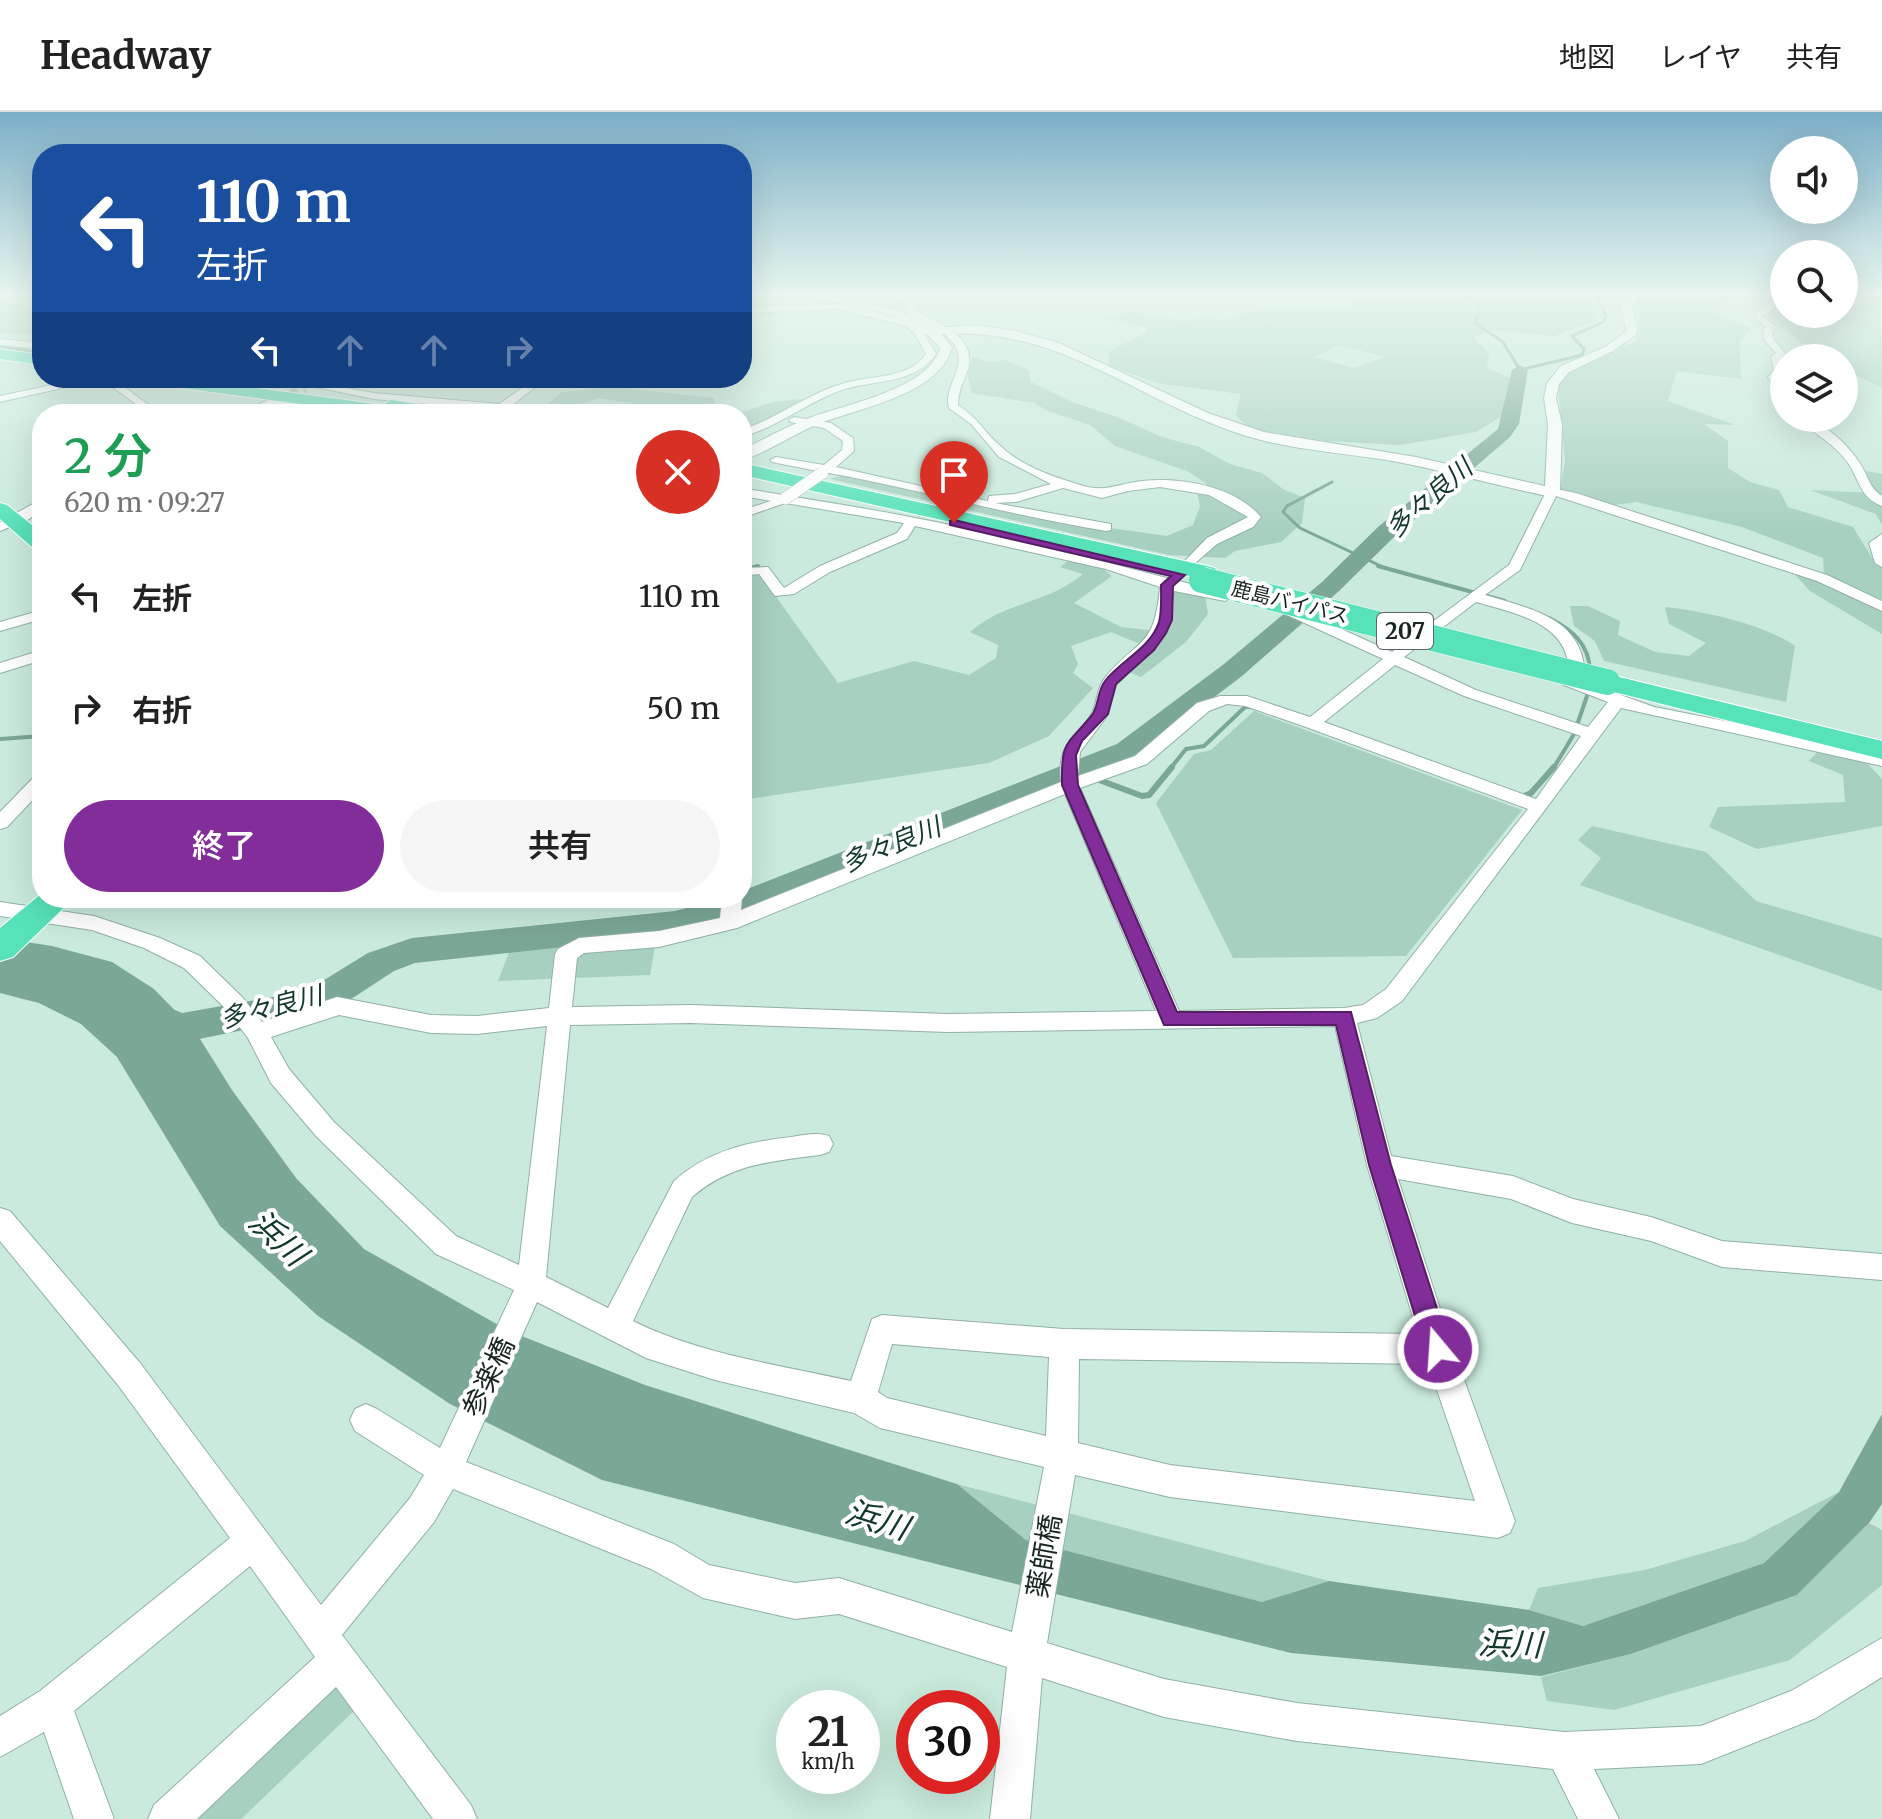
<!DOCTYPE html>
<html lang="ja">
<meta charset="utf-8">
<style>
body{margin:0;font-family:Merriweather,"Noto Sans JP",serif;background:#f6f6f6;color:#222;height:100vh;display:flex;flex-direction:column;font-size:30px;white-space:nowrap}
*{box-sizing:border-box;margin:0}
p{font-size:26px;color:#767676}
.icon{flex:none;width:44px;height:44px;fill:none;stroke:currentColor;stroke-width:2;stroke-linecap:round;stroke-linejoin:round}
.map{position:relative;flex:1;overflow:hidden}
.panel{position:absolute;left:32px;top:292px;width:720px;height:504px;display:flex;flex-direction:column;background:#fff;border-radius:32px;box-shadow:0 8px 32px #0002}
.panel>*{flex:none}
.top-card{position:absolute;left:32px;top:32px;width:720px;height:244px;border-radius:32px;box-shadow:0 8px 32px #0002;background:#1a4fa0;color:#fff;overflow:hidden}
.controls{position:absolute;left:1770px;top:24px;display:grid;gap:16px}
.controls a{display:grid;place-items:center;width:88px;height:88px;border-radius:50%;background:#fff;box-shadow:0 8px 32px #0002;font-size:40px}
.speed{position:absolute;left:776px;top:1578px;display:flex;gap:16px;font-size:40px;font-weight:700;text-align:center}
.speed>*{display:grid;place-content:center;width:104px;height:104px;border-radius:50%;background:#fff;box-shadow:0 8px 32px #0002;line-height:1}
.speed small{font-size:20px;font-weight:400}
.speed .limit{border:12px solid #d22;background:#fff;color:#111}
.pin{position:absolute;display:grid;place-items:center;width:68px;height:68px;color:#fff;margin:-82px -34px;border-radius:50% 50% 50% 0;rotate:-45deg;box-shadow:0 0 8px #0007}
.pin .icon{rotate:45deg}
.me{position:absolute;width:88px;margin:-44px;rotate:342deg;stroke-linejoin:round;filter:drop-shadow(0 0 6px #0008)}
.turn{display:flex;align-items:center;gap:28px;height:168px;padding:0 32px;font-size:36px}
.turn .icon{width:104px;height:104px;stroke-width:2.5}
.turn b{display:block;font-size:56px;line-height:68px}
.lanes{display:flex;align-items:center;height:76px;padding:0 32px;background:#0003;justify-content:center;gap:40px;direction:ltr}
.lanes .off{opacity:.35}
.round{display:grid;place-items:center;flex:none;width:84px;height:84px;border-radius:42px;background:#f6f6f6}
.summary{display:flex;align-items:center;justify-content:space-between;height:136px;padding:0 32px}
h1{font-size:48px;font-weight:600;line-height:60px;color:#1e9e55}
.action{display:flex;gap:16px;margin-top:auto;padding:16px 32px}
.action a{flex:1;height:92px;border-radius:48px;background:#832d9b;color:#fff;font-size:32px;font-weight:600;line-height:92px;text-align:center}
.action a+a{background:#f6f6f6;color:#222}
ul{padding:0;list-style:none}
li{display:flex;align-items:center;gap:24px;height:112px;padding:0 32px}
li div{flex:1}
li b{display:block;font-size:30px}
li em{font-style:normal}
header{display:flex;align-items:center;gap:48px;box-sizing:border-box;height:112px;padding:0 40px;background:#fff;border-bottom:2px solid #e0e0e0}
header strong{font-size:38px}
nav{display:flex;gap:44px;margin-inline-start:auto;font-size:28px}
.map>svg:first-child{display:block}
</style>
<header>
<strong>Headway</strong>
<nav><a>地図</a><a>レイヤ</a><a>共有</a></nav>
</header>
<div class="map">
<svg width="1882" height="1707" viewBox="0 0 1882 1707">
<rect width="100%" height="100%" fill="#c9eadc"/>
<g fill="#a7d0c0" fill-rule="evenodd">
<path d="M1348,183h242l7,25 -43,16 -61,-6 -20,7 16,17 -2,14 26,11 -11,37 -26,16 -76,13 -74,-4 -77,-12 -13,-14 5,-21 -79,-10 -54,-18 2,-15 36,-18 1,-6 -43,-8 26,-8 53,10 22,-4 20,3 19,-7 27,-4h82zM1340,233l42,11 1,1 -28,11 -42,-11z"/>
<path d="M1649,183h93l8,4h-27l-6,15 35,14 -12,13 1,38 -64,-8 -9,30 67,24 -31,-1 24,17v27l22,14 29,8 9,17 65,20 21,34 8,4v69l-72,-43 -19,-21 33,5 -1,-17 -81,-31 -106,-25 -21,3 -55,-15 5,-29 -8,-86 82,-35v-26l-4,-11 12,-4z"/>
<path d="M1775,183h9v19h60v-19h36l2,93 -38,-19v-11l-27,-2 -51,-42 16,-12z"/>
<path d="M0,185l10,8 32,-6v36l-42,-2z"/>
<path d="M972,245l16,5 16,-2 25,10 2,12 41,20 45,15 45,20 37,10 31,17 32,9 21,16 22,9 -3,25 -21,19 -46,9 -10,7 -56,-3 -339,-76 12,-4 57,6 161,40 107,15 26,-11 7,-19 -3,-12 10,-10 -20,-13 -72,-25 -25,-21 -42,-14 -14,-8 -62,-10 -4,-17z"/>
<path d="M615,275l99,11 2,16h-45l-7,-6 -66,-10 -16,6 21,10h-40l-32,-5 15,-4 16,-13z"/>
<path d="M802,287c-13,23 -36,29 -60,37v-22h-5l35,-12z"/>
<path d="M1862,358l20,4v51l-6,-11 -66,-24 61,3z"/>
<path d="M1069,448l33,8 10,8 -38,27 47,24 35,4 8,-36 16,-11 24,6 4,24 -22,28 -45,35 -14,-6 25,-22 -41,-17 -40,14 7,18 -5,9 20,15 -44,48 -60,27 -247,37v-226l17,-1 79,110 76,-22 55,14 27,-17 2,-13 -28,-13c35,-31 78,-28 113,-58l-23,-7z"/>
<path d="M1570,494h18l32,15 -2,14 37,17 34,4 17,-13 -37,-19 -4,-17c38,4 99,17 130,39l-9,56 -182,-41 -9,-20 -21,-15z"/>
<path d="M1254,599l268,99 -116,146 -173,2 -77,-155 38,-49 17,-4z"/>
<path d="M1820,637l48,15 14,15v47l-125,23 -48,-22 9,-20 127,-5 -2,-27 -34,-14z"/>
<path d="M1592,714l114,26 50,49 126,37v53l-302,-106 21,-27 -23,-18z"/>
<path d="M657,824l-7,39 -152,6 12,-31z"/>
<path d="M957,1372l372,97 -67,21 -236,-62z"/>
<path d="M1839,1380l-75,71 -181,63 -54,-16 9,-22 107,-18 100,-29z"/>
<path d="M1869,1411l13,7v55l-92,75 -176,50 -67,-9 -6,-24 90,-23 166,-59z"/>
<path d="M335,1567l22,29 -116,111h-59z"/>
</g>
<path fill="#7ba796" d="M0,826l52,8 60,16 42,27 41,42 37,59 64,88 68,71 145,82 136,54 312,99 69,56 236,62 67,-21 200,29 54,16 181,-63 75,-71 43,-78v90l-13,19 -72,72 -166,59 -90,22 -250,-23 -689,-173 -152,-76 -132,-88 -98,-90 -103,-169 -36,-33 -42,-21 -39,-10z"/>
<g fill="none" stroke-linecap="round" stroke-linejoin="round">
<g stroke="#7ba796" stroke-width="3">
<path d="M1467,183l13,12 -5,16 28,19 17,28 62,-15 2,-6 -12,-13 31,-14 3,-5 -9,-22"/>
<path d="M0,235l42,6"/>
<path d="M1332,370l-45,24 -4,6 17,16 85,40"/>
<path d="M751,456l7,-2"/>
</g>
<g stroke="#7ba796" stroke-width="4">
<path d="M1378,454l127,35"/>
<path d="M742,458l16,-4"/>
<path d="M1549,506c23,12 40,25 41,53"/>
<path d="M0,627l42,-3"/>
<path d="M1170,657l16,-20 18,-3 41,-39h9"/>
<path d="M1553,657l21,-35 15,-44"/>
</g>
<g stroke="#7ba796" stroke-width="6">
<path d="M1075,659l67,25 7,-1 23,-28"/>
<path d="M1520,686l11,-5 23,-26"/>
</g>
<path fill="#7ba796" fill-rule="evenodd" d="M1520,253l8,5 -9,54 -9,13 -116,100 -56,55 -96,84 -105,80 -15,7 -401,161 -46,11 -260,28 -21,8 -52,34 -29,11 -134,27 -47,-22 -6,-10 6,-10 13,-4 37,16 114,-20 20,-8 52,-32 44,-15 263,-27 49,-13h18v-7l375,-147 107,-80 98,-82 56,-55 120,-98 14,-59z"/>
<path stroke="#a6c3b6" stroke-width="9" stroke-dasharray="9 5" stroke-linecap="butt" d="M277,288l28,-12"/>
<defs>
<g id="minor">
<path d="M905,183h17l-8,14c22,15 63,25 54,60 -4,12 -10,22 -10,36 21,14 23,23 39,38 22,22 52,32 80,41 28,10 38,0 65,-3 40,-4 92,5 119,36l-8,10 -36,17 -32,28 -7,-4 29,-30 41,-21 -39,-22 -49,-8 -32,4 -26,7 -39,-10 -47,14 -21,1 116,21v6l-5,1c-93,-15 -184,-41 -277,-58l-11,2 -1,-4 -45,-9 -2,-2 6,-3 48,8 18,-15 1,-9 -19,-13 -34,-6 -1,-2 5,-3 37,6 22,15 1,13 -18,16 152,34 1,-5 26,-2 36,-10 -52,-27 -28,-33 -22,-16c-3,-11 1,-19 5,-30 18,-42 -21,-48 -48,-66l4,-13 -43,6 -4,-2z"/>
<path d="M1762,183h8l5,13 -12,8 14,12 -5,3 2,9 12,14 -5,4 3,12 -6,7 6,10v12l-16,-22 6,-7 -3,-13 5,-4 -11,-12 -2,-12 3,-2 -11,-10 2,-7 9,-3z"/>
<path d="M846,192l66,18 15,9 -2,4 11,19c-22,32 -64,25 -97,37 -34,13 -62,36 -97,46v-7c36,-12 66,-37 103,-47 27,-8 64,-4 81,-29l-11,-20 -9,-8 -68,-17 -96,4v-6z"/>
<path d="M0,227l42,4v6l-42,-4z"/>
<path d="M84,266h28l49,36h-12l-47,-35 -102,23v-6z"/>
<path d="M536,266h11l-36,28 43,8 -50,-3 -8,3 -3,-4 -119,-11 -68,-14 5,-3 63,11 125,11z"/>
<path d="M277,285l4,5 84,9 5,3c-33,0 -68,-8 -100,-7 -12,1 -23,7 -36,7z"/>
<path d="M1796,306c25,0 52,26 65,47 8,13 8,22 21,31v10c-23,-9 -22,-26 -34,-43 -13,-19 -35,-30 -52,-45z"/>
<path d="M742,376c56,10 112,18 168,29 108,20 214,51 320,77l2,3 -7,4 -51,-10 -8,43 -50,51 -9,31 -27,36 -2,24 57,-20 62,-53 23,-7h27l63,21 73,-58 -98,-45v-6h10l97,44 117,-87 37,-73 6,-4 24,5 251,82 55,26v10l-65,-30 -261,-85 -36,74 -35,25c50,15 102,24 100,87l69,25 142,28 86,20v11l-261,-58 -219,293 -25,17 -20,5 34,133 122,20 60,23 78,18 71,24 160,13v26l-160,-13 -71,-26 -79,-18 -61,-24 -113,-20 55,170 62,172 -5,12 -12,5 -328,-41 -95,-22 -28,168 117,36 133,24 267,29 137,-6 90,-35 91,-53v39l-66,41 -115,46 -107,5 25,50h-41l-25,-50 -256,-28 -133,-24 -122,-39 -12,141h-40l17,-152 -168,-53 -44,5 -92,-21 -52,-29 -198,-80 -19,33 -92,113 129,170 6,14h-44l-97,-132 -139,132h-49l6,-14 161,-148 -65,-91 -176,145 40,108h-40l-30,-87 -44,25v-41l40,-25 190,-153 -112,-153 -118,-144v-33l10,3 130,152 181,242 89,-107 14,-23 -69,-44 -5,-11 5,-11 11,-5 11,5 63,39 74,-158 -78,-36 -120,-118 -45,-53 -23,-45 -22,-29 -42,-41 -40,-20 -52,-18 -92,-14v-14l94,14 66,22 40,18 42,41 20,25 75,-25 94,18 46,1 72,-8 6,-54 3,-5 21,-11 80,-7 61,-13 2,-20h20l-1,12 320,-128c-4,-45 15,-37 31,-69 6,-12 4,-24 13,-35 34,-42 49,-27 55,-91l-54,-18 -191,-43 -8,13 -77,33 -36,22 -19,2 -16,-22 -17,2v-8l26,-1 16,21 36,-22 77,-33 7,-10 -119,-20 -43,15v-8l29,-9 -29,-5zM1476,490c42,12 96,22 93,75l-7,5 2,3 44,17 -20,25 -112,-37 -72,-33zM1395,553l69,31 117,40 -45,63 -212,-77zM1227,592l18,2 61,21 222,82 -142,180 -23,16 -19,3 -165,3 -99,-223 67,-24 62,-53zM1065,682l91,217 -208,3 -258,-9 -118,2 5,-49 7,-5 75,-6 78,-19zM339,903l92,18 46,1 70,-8 -28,239 -63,-29 -122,-114 -45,-53 -18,-32zM690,911l258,9 387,-6 32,139 51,169 -354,-5 -182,-14 -10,4 -21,62c-72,-16 -152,-27 -218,-60l59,-124c38,-33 80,-36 128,-42l9,-3 4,-8 -4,-8c-12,-4 -25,-1 -38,1 -44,5 -83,14 -117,44l-66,127 -62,-31 24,-252zM537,1190l109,56 69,22 139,33 26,15 164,39 -32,165 -173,-54 -44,5 -86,-18 -35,-21 -208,-82zM892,1232l157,13 -3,79 -159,-38 -9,-6zM1079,1247l349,5 47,137 -305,-36 -92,-22z"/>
<path d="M42,387v10l-13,10 -29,12v-9z"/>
<path d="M1882,422v33l-7,-4 -6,-20z"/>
<path d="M42,498v9l-42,12v-9z"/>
<path d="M42,538v10l-42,13v-10z"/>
<path d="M42,662v16l-35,37 -7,2v-17l36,-37z"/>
</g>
<path id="tertiary" d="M811,183h17l53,11 30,9 24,13 41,-3 40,6 43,12 149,70 56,19 152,25 129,29 3,-62 -4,-26 3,-15 14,-17 44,-19 22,-16c-6,-22 -14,-38 17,-36 -22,15 -5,18 -7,39l-24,17 -44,21 -10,12 -3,14 6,26 -2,68 -8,5c-54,-11 -106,-26 -160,-36 -52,-9 -105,-11 -155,-28 -107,-36 -176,-106 -296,-99l11,13c-12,49 -96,61 -136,78 -25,10 -49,28 -74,35v-10c22,-11 44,-23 67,-32 37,-14 120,-29 131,-70 -23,-31 -62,-37 -98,-44 -11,-3 -22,-4 -31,-9z"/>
<g id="trunk">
<path d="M0,237l42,6v10l-42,-6z"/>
<path d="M136,266h44l203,27 8,-5 60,9 9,5h-84l-232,-31z"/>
<path d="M742,351l465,103 8,2 3,5 -3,5 -8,2 -465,-105z"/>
<path d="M0,391l7,2 35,28v17l-8,-1 -34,-30z"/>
<path d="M1607,562l275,67v18l-284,-71 -4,-6 4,-6z"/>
<path d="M42,781v5h32l-61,59 -13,4v-33z"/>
</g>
</defs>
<use href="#minor" stroke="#91b1a4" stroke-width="2"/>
<use href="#tertiary" stroke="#91b1a4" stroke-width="2"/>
<use href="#trunk" stroke="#fff" stroke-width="2"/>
<use href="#minor" fill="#fff" fill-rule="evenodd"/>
<use href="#tertiary" fill="#fff" fill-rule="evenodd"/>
<use href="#trunk" fill="#57e2ba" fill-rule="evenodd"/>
<defs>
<path id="minor-bridge-far1" d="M846,194l21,-3"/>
<path id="minor-bridge" d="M786,386l36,-25"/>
<path id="trunk-bridge" d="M1202,468l405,102"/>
</defs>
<use href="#minor-bridge-far1" stroke="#91b1a4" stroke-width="10" stroke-linecap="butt"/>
<use href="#minor-bridge" stroke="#91b1a4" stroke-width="13" stroke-linecap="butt"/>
<use href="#trunk-bridge" stroke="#fff" stroke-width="27" stroke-linecap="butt"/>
<use href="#minor-bridge-far1" stroke="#fff" stroke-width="9"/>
<use href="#minor-bridge" stroke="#fff" stroke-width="12"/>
<use href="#trunk-bridge" stroke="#57e2ba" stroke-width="26"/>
</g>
<linearGradient id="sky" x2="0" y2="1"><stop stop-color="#7cafc7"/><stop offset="0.43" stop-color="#e7f6ef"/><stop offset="1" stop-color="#e7f6ef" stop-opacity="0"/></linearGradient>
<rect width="1882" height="422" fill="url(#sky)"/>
<path fill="#832d9b" stroke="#551d65" stroke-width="2" d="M954,408l231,55 -12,11 -1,34 -6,13 -12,17 -38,34 -8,30 -26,27 -6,14 2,30 99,227h174l40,153 59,184 -3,9 -9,3 -9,-3 -4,-9 -56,-184 -33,-140h-172l-102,-240c-1,-45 4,-38 30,-70 7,-9 5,-24 13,-34 16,-21 45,-32 54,-59 3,-11 2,-25 2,-37l10,-9 -221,-51v-4z"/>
<g text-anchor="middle" stroke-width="8" stroke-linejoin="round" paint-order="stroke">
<g font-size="20" fill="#192520" stroke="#fff">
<text transform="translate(1290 490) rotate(14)" y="7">鹿島バイパス</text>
</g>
<rect fill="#fff" stroke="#5e6663" stroke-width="2" x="1377" y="501" width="56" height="36" rx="6"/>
<g font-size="22" font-weight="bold" fill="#192520">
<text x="1405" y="527">207</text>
</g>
<g font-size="26" font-style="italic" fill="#12392c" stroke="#fff">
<text transform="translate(1429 386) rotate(-41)" y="9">多々良川</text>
<text transform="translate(891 733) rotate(-22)" y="9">多々良川</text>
<text transform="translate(271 895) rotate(-14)" y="9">多々良川</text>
</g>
<g font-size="28" fill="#192520" stroke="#fff">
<text transform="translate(488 1265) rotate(-65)" y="10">参楽橋</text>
<text transform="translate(1044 1444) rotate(-80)" y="10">薬師橋</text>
</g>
<g font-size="32" font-style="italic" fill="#12392c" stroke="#fff">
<text transform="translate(278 1126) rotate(43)" y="11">浜川</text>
<text transform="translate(877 1408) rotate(17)" y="11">浜川</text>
<text transform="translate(1510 1532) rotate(2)" y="11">浜川</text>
</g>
</g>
</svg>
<div class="controls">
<a><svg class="icon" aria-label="sound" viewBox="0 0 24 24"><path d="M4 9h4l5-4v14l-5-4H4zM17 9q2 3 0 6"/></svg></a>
<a><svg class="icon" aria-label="search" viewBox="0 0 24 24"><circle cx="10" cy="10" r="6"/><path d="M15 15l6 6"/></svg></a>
<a><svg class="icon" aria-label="layers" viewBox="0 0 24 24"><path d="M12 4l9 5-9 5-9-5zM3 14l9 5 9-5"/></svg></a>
</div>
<div class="speed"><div>21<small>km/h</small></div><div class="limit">30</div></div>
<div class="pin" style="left:954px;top:411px;background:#d93025"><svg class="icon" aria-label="arrive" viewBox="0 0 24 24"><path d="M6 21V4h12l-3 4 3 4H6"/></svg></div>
<svg class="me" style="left:1438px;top:1237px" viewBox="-20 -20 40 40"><circle r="17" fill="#832d9b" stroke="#fff" stroke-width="3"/><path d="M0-11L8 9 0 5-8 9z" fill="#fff"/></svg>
<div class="top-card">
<div class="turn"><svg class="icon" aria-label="left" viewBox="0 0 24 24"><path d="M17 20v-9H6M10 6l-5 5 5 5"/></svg><div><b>110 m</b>左折</div></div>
<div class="lanes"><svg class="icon" aria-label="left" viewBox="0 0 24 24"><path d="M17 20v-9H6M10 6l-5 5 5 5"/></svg><svg class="icon off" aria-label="ahead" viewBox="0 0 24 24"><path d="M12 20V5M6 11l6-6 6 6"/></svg><svg class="icon off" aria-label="ahead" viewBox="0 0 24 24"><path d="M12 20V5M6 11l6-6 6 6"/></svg><svg class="icon off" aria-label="right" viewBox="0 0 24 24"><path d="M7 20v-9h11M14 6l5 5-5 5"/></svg></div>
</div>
<section class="panel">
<div class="summary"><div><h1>2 分</h1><p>620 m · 09:27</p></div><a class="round" style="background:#d93025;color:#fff"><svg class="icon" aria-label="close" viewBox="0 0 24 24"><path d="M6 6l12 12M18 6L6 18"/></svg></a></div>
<ul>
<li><svg class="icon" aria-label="left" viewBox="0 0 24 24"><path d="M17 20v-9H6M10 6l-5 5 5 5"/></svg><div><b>左折</b></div><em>110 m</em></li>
<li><svg class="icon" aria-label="right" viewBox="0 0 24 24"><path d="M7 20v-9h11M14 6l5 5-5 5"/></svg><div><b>右折</b></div><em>50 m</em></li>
</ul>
<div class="action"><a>終了</a><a>共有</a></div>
</section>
</div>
